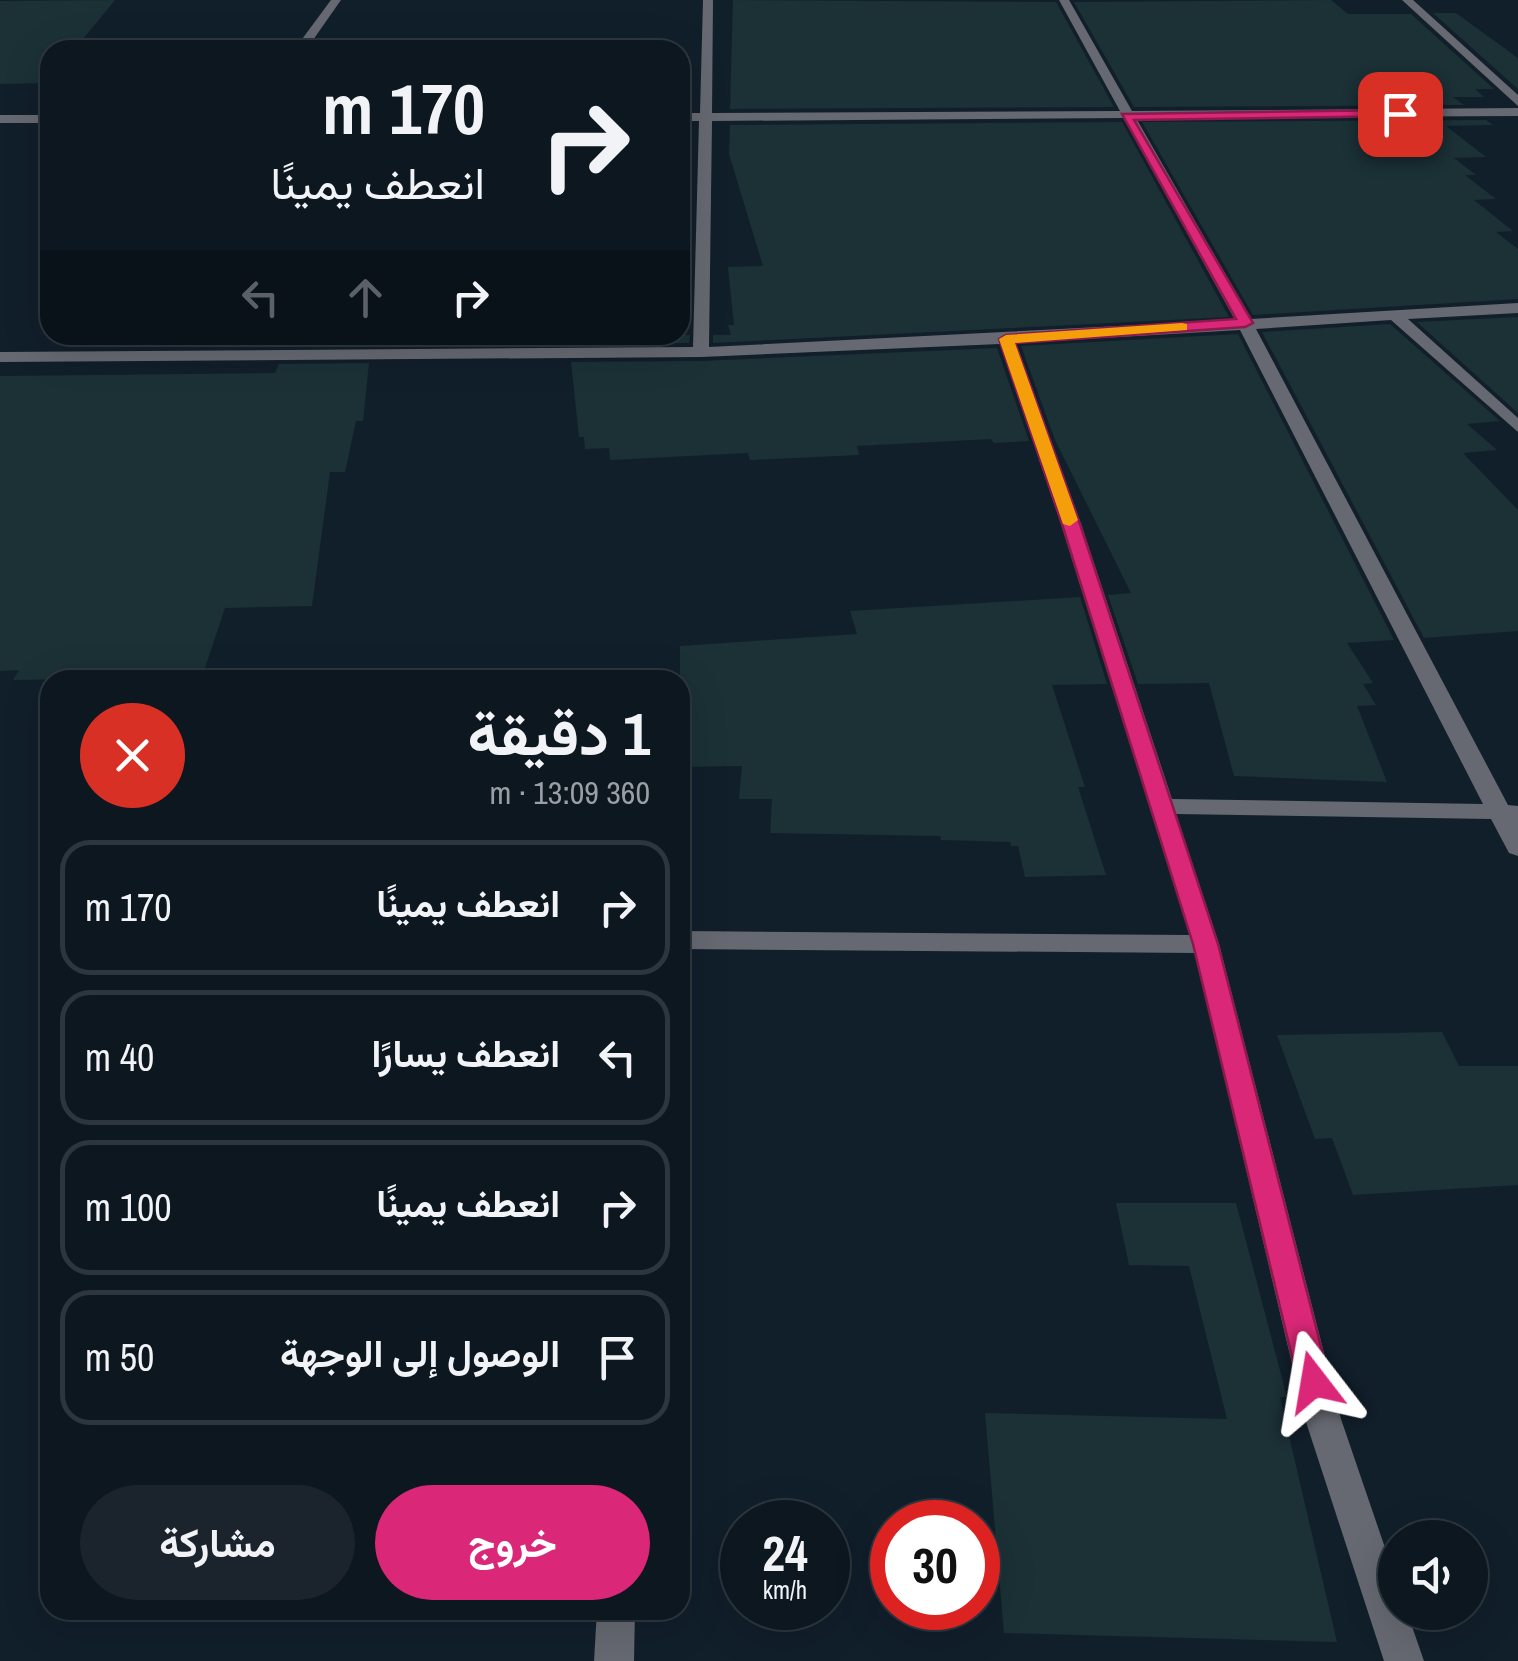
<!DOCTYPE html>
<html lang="ar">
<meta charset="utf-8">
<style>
body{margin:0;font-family:"Archivo Narrow",Vazirmatn,sans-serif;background:#1b242d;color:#f1f3f6;direction:rtl;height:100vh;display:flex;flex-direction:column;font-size:38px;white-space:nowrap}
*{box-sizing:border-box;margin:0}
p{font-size:32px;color:#9a9fa5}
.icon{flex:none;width:55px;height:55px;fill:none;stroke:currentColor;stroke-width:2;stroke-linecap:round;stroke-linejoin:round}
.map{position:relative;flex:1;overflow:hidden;direction:ltr}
.sheet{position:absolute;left:40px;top:670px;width:650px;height:950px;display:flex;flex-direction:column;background:#0d1720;border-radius:30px;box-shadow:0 10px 40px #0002,0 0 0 2px #2d363e;direction:rtl}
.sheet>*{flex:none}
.guide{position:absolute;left:40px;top:40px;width:650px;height:305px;border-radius:30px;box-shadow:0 10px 40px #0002,0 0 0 2px #2d363e;direction:rtl;background:#0d1720;color:#f1f3f6;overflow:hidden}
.tools{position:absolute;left:1378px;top:1520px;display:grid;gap:20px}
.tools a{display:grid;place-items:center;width:110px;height:110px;border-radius:50%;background:#0d1720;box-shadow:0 10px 40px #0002,0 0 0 2px #2d363e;font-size:50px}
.speed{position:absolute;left:720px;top:1500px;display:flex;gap:20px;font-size:50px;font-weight:700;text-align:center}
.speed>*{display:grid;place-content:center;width:130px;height:130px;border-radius:50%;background:#0d1720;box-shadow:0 10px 40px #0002,0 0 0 2px #2d363e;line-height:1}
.speed small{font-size:25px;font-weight:400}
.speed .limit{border:15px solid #d22;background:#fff;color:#111}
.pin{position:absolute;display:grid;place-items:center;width:85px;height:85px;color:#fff;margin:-42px;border-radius:20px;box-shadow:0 5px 15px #0006}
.me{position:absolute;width:110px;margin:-55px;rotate:346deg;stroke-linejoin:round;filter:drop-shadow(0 0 8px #0008)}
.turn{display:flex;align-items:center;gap:35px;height:210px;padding:0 40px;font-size:45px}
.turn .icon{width:130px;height:130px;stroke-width:2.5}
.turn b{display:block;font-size:70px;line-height:85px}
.lanes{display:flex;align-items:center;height:95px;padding:0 40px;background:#0003;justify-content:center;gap:50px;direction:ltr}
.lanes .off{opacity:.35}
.round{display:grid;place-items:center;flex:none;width:105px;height:105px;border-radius:52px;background:#1b242d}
.head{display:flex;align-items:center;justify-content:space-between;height:170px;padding:0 40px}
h1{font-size:60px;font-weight:700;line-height:75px}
.primary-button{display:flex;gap:20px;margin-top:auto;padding:20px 40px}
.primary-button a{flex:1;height:115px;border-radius:60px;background:#db2777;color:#fff;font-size:40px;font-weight:700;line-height:115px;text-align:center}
.primary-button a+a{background:#1b242d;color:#f1f3f6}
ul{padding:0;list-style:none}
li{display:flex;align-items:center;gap:30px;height:135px;margin:0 20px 15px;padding:0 20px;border:5px solid #2d363e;border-radius:30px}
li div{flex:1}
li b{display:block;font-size:38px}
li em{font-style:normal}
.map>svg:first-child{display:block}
</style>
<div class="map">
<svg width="1518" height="1661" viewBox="0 0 1518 1661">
<rect width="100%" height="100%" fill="#111f2b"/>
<g fill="#1b3136">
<path d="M115,0l-41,50h-24v29l-3,4 -47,1v-83z"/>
<path d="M733,0l323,2 58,105 -384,2z"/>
<path d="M1331,0l17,14h63l83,75h-19l9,8h-31l11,8 -330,2 -60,-105z"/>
<path d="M1433,13h23l62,45v31z"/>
<path d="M1486,120l7,5 -47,1 40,31 -32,1 22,17h-11l31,24 -22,1 39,31 -17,1 22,17v50l-265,16 -111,-193z"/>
<path d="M1122,122l107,195 -516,26v-8h18l-3,-10h6l-6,-58 35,-1 -34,-112 1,-29z"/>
<path d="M1518,317v96l-101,-91z"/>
<path d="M1390,324l110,97 -33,3 30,26 -34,3 55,57v121l-94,7 -162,-306z"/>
<path d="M1238,334l156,306 -47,3 26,40 -10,1 13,21 -19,1 30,76 -153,-6 -25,-93 -71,1 -30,-89 23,-2 -76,-153 -34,-94z"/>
<path d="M289,335h83l-2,11h-85z"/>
<path d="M568,335h122l-1,8 -120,1z"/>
<path d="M997,348l32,93 -35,2 -3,-4 -134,7 2,9 -109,5 -2,-7 -138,7 -1,-12 -24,1 -1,-12h-5l-8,-75 130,-1z"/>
<path d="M369,363l-6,58h-7l-11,51h-15l-18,134 -87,2 -23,69 -189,3 6,-10 -19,1v-295l275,-3 4,-9z"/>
<path d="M1080,597l27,87 -55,1 33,102h-7l28,88 -81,2 -7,-31h-7l-1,-4 -69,-2 -1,-4 -170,-3 2,-34h-33l3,-33 -62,1v-121l177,-12 -7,-23z"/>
<path d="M1442,1032l17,34h59v119l-165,10 -21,-57 -17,1 -38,-104z"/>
<path d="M1116,1203h120l51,194h-7l57,245 -333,-9 -19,-220 242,6 -38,-153 -60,-1z"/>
</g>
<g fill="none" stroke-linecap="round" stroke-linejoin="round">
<g fill="#666971" fill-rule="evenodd">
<path d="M331,0h10l-35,50h-12z"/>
<path d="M703,0h10l-1,113 408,-2 -61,-111h10l63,111 386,-3v8l-382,2 115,201 267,-16v10l-110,6 110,99v14l-127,-112 -135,9 252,476 10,1v50l-9,-3 -18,-34 -315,-5 43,130 122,475 54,158v35h12l17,49h-40l-79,-242 -110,-466 -515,-4v-18l510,4 -129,-411 -61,-180 -299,13 -701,5v-10l693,-5 6,-226h-19v-8h20zM1124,118l111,202 -526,27 3,-226zM1240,330l243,474 -311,-5 -91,-275 -65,-181z"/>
<path d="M1402,0h11l105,95v11z"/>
<rect x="0" y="115" width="50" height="8"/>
<path d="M597,1610h38l-1,51h-40z"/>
</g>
</g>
<path fill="#db2777" stroke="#8e194d" stroke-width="2.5" d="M1400,110l4,6 -270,4 119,203 -8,4 -230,16 65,181 138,420 112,438 -5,10 -11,3 -11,-3 -5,-10 -105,-438 -131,-420 -63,-185 7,-4 230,-16 -114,-205z"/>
<path fill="#f59e0b" d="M1182,323l5,1v6l-172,13 63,177 -8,6 -7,-2 -64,-185 7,-4z"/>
</svg>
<div class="tools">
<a><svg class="icon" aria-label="sound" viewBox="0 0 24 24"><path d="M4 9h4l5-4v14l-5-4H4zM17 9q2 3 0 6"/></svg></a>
</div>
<div class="speed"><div>24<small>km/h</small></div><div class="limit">30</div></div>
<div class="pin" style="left:1400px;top:114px;background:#d93025"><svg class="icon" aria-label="arrive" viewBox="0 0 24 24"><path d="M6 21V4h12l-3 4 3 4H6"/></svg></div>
<svg class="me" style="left:1314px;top:1382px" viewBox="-20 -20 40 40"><path d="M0-17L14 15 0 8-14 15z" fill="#db2777" stroke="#fff" stroke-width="4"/></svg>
<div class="guide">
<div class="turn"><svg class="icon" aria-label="right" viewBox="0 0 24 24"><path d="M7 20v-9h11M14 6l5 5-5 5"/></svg><div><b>170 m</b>انعطف يمينًا</div></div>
<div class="lanes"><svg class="icon off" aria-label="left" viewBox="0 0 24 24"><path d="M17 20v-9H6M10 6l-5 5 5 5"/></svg><svg class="icon off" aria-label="ahead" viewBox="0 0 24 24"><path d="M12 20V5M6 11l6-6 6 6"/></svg><svg class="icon" aria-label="right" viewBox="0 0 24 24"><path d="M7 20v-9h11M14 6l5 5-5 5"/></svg></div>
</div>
<section class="sheet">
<div class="head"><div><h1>1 دقيقة</h1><p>360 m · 13:09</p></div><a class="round" style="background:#d93025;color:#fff"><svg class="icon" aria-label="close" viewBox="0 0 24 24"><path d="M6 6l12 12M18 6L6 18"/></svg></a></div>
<ul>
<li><svg class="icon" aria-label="right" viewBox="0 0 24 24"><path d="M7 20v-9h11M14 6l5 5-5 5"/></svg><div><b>انعطف يمينًا</b></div><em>170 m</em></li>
<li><svg class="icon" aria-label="left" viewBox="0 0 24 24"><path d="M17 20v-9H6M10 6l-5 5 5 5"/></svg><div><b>انعطف يسارًا</b></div><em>40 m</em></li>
<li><svg class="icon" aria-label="right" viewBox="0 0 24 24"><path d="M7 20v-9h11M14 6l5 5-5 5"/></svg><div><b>انعطف يمينًا</b></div><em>100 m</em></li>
<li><svg class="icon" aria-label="arrive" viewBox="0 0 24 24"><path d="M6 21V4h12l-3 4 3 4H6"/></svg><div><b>الوصول إلى الوجهة</b></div><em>50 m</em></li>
</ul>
<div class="primary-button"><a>خروج</a><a>مشاركة</a></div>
</section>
</div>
